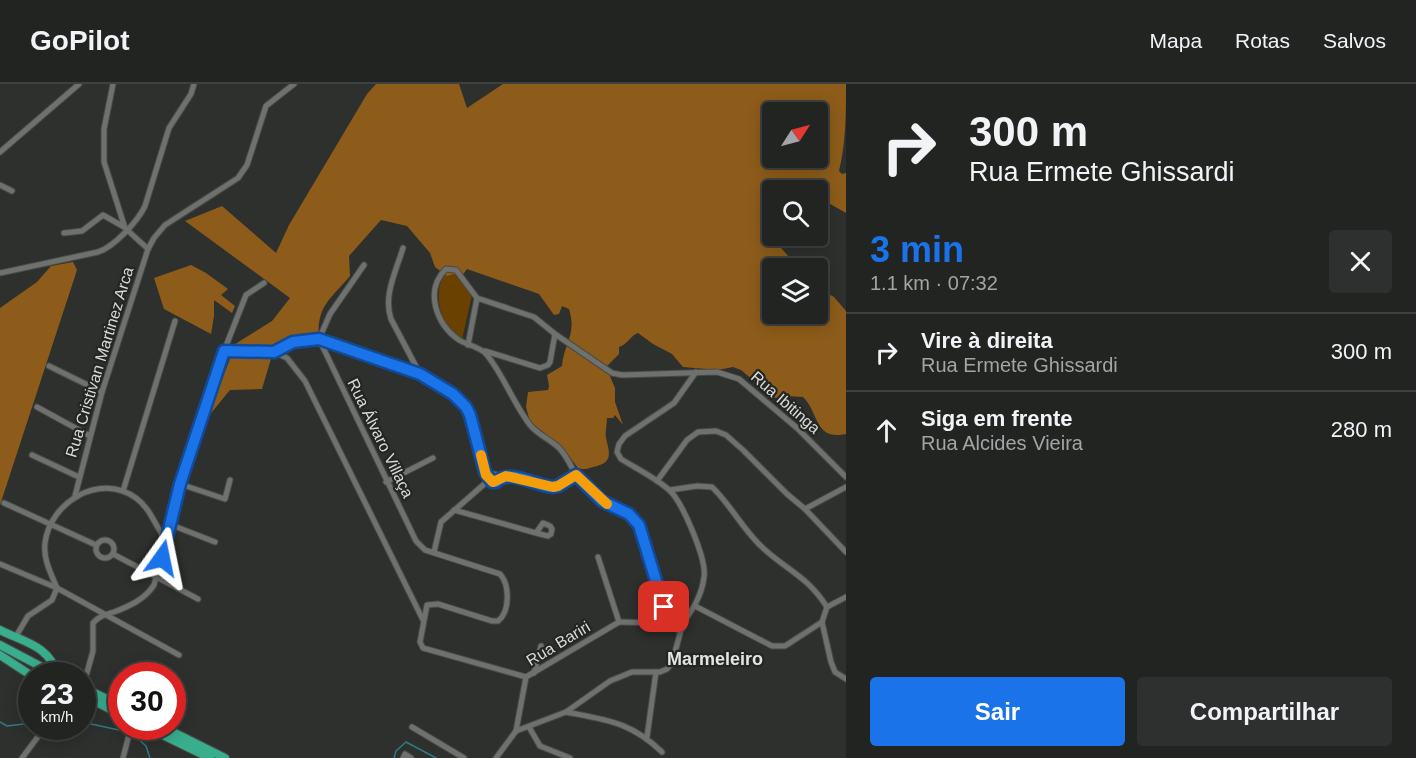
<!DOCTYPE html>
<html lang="pt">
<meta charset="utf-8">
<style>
body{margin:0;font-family:Helvetica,sans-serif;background:#2e302f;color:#f1f3f6;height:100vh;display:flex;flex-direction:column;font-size:22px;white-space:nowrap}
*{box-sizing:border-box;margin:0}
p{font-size:20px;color:#a2a4a5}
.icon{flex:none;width:33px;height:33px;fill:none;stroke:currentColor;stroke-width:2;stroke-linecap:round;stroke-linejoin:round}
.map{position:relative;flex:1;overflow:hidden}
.panel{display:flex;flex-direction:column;background:#222422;width:570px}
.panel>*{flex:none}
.banner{background:#222422;color:#f1f3f6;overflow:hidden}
.needle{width:39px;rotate:54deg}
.buttons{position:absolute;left:762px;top:18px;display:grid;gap:12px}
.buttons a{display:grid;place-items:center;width:66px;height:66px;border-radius:6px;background:#222422;box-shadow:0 3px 15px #0003,0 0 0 2px #3f4140;font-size:30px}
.speed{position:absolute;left:18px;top:578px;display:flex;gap:12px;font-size:30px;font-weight:700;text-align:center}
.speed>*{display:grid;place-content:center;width:78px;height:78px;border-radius:50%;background:#222422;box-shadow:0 3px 15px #0003,0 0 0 2px #3f4140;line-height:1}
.speed small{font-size:15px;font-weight:400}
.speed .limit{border:9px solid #d22;background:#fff;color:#111}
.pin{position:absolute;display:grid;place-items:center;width:51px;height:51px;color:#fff;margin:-26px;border-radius:12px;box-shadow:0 3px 9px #0006}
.me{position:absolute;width:66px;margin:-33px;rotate:12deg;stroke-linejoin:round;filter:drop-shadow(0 0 4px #0008)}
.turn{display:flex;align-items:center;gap:21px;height:126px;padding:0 24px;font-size:27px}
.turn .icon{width:78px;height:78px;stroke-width:2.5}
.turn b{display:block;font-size:42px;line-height:51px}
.round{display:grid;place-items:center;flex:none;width:63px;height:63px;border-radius:6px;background:#2e302f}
.headline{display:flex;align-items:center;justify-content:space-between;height:102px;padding:0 24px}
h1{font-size:36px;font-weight:700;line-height:45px;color:#1a73e8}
.button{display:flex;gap:12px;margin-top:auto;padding:12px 24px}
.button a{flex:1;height:69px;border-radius:6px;background:#1a73e8;color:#fff;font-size:24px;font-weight:700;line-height:69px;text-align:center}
.button a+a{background:#2e302f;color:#f1f3f6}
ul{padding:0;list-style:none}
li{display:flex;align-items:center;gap:18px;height:78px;padding:0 24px;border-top:2px solid #3f4140}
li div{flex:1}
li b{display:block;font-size:22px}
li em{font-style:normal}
header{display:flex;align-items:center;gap:36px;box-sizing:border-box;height:84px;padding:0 30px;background:#222422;border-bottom:2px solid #3f4140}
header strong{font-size:28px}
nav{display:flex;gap:33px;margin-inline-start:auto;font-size:21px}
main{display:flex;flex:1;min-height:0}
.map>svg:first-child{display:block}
</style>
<header>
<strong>GoPilot</strong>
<nav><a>Mapa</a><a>Rotas</a><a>Salvos</a></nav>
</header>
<main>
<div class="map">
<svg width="846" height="674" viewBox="0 0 846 674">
<rect width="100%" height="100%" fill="#2e302d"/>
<path fill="#6b4100" d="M455,189l6,5 11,17 -10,44c-21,-12 -30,-43 -18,-64z"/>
<g fill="#8d5c1a" fill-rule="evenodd">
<path d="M376,0h83l8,24 36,-24h343c0,30 0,58 -7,87l3,3 4,-1v40l-21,-12 -7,-2v-9h-46v34l-5,8 22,25 2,11h-19v46h46v-26l16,9 12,14v123c-32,7 -27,-22 -43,-37l-17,-1 -15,3 -11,-13 -19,-16 -8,-3 -15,3 -35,-3 -11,-13 -19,-10 -15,-11c-8,3 -10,11 -19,14v7l-13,13 9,21v14l8,23 -8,-10 -2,3h-6c0,6 -2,14 -1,20 4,16 7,25 -13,29 -6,2 -9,3 -15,1l-17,-22 -31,-24 -4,-15 2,-15 20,-2 1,-4 -2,-11 15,-9c2,-23 15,-31 7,-57l-7,-3 -3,8 -5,1 -15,-21 -72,-25 -6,8 -7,-3 -7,2 -12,-9 -5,-14 -23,-27 -26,-6 -32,36 1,20c-22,26 -34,30 -31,67l-26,-1 -20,10 -11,37 -32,1 -23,28 23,-59 2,-13 40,-25 18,-23 -105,-77 37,-15 54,47 13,-28 78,-131zM772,28h46v46h-46z"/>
<path d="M73,178l4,8 -77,235v-197l37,-26 14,-16z"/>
<path d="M191,181l15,8 22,16 -7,6 14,11 -3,7 -18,-13v16l-3,18 -47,-25 -10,-31z"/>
</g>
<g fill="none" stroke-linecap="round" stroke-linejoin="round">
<g stroke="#2d7c83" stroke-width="1.5">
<path d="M0,638l7,4 25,-3"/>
<path d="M82,638l46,10"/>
<path d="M133,650l13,12 4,12"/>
<path d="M394,674l2,-7 10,-9 30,16"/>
</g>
<defs>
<g id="minor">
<path d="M113,0l-9,45v33l21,66 23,21"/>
<path d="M0,68l79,-68"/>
<path d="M0,101l12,6"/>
<path d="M64,149l18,-2 21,-16 21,12"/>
<path d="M403,164c-7,23 -20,48 -12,71l29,55 33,20 8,7 9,14 15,57 5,6"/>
<path d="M364,181l-34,49 -11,25 97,202 9,9 75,24c10,11 10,38 -2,47h-6l-54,-17 -11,1 -7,37 3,6 103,29"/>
<path d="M0,189l98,-21c16,-5 40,-31 47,-46l24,-78 22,-34 3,-10"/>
<path d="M477,214l-21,-28 -10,-1c-22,21 -10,55 13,71 8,5 22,7 28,15 17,21 26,48 43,70 8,10 20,14 29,23 7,7 12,18 17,27l-18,11 -5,1 -57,-12"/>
<path d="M555,250l57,39 10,2 95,-3 22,7 58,49 49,49"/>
<path d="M468,261l9,-47 57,19 21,17 -5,28 -2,3 -8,3 -55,-17"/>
<path d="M224,267l50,1 19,-10 26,-3 101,35"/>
<path d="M274,268l13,6 18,23 118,239"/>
<path d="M49,282l53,26"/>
<path d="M37,323l53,29"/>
<path d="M32,371l47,22"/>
<circle cx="494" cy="394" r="4"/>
<path d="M576,391l26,25 27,15 10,10 25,82 3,5 9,9"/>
<path d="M657,397l30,-41 11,-8 18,-1 10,4 17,15 44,44 18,15 41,43"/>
<path d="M386,398l47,-24"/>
<path d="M180,400l45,15 5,-19"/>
<path d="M670,406l27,-4 15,1c19,18 31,43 51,61 25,23 44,28 64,59l-5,15 9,40 4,10 11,7"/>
<path d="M123,407l52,-170"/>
<path d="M75,412l27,-104 46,-143 6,-11 11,-13 73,-47 9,-13 19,-59 28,-22"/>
<path d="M4,419l92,42"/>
<path d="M805,425l41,-22"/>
<path d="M454,426l82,23 12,3 3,-2 1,-5 -2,-3 -7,-3 -7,10"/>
<path d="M169,440l46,18"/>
<circle cx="105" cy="465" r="9"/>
<path d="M434,468l7,-30 49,-43"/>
<path d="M113,470l85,45"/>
<path d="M598,473l21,65"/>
<path d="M0,480l57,24 122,67"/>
<path d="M57,504c-6,-14 -14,-29 -12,-45 5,-41 55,-71 91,-45 15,11 19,28 30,42"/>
<path d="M695,522l77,40h13l37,-24"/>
<path d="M827,523l19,-10"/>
<circle cx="679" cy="541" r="5"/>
<path d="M619,538l42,1 12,3"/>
<path d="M683,539c10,-14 19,-28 21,-46 3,-17 -22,-77 -36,-88 -14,-12 -31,-20 -47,-30l-4,-7 2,-8 6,-8 49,-33 22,-31"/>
<path d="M15,554l13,-22 24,-16 5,-12"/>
<path d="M534,589l7,-27"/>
<path d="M83,603l10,-36v-28c6,-7 12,-8 21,-11 16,-6 31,-13 40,-27l26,-101 44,-133 22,-56 18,-12"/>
<path d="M566,628c41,8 65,10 96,40"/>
<path d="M412,643l52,31"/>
<path d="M529,643l11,19 30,12"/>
<path d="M516,647l10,-54 93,-55"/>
<path d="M647,653l9,-65"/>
<path d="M22,674l24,-32"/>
<path d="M123,674l8,-31"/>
<path d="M403,674l2,-4 6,4"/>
<path d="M496,674l20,-27 50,-19 44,-31 22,-9h28l7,-3 5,-6 9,-33"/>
</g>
<g id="highway">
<path d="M0,546c26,13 48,15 58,45"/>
<path d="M0,561l57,30"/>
<path d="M0,571l32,21"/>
<path d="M82,603l40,19"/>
<path d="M82,611l40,20"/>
<path d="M144,642l66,32"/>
<path d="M161,642l64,32"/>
</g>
</defs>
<use href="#minor" stroke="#494b48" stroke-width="7"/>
<use href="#highway" stroke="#494b48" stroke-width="10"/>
<use href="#minor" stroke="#6e716d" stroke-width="5"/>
<use href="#highway" stroke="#38ae8d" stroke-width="8"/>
</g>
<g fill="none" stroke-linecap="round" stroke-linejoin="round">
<defs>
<path id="route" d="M162,474l18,-74 44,-133 50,1 19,-10 26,-3 101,35 33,20 13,13 4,8 15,57 7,10h4c12,-14 40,4 57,5l5,-1 18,-11 26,26 27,13 10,11 25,82"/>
</defs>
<use href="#route" stroke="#114b97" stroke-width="15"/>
<use href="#route" stroke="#1a73e8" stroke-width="10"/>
<path stroke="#f59e0b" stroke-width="10" d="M481,371l5,20 7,7 13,-6 47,11 5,-1 18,-11 31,29"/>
</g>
<g text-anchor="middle" stroke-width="4.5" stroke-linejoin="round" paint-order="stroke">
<g font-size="16" fill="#d9dbd8" stroke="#242623">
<text transform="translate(99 278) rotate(-73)" y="6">Rua Cristivan Martinez Arca</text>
<text transform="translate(786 318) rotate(41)" y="6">Rua Ibitinga</text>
<text transform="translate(381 354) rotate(64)" y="6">Rua Álvaro Villaça</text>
<text transform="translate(558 559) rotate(-31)" y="6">Rua Bariri</text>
</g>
<g font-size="18" font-weight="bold" fill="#e2e5e0" stroke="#242623">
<text x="715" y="581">Marmeleiro</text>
</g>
</g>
</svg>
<div class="buttons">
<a><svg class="needle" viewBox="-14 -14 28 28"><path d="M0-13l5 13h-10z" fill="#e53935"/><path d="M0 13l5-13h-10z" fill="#a2a4a5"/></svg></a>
<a><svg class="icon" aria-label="search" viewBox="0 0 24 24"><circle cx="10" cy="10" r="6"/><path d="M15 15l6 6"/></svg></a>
<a><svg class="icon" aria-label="layers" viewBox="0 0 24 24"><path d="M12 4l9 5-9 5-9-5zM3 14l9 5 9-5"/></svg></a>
</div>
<div class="speed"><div>23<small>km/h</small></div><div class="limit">30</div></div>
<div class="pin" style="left:664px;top:523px;background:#d93025"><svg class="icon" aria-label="arrive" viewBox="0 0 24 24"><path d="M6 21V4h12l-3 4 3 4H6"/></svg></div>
<svg class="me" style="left:162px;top:474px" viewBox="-20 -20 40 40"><path d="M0-17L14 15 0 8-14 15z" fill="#1a73e8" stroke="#fff" stroke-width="4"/></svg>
</div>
<section class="panel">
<div class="banner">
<div class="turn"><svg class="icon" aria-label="right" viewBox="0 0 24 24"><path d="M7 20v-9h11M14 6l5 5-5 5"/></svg><div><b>300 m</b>Rua Ermete Ghissardi</div></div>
</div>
<div class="headline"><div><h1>3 min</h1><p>1.1 km · 07:32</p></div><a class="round"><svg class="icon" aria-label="close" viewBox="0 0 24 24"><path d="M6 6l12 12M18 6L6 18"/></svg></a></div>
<ul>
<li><svg class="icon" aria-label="right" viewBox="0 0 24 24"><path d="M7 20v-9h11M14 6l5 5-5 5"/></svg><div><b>Vire à direita</b><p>Rua Ermete Ghissardi</p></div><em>300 m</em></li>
<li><svg class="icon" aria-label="ahead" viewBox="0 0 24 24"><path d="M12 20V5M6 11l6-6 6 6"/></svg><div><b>Siga em frente</b><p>Rua Alcides Vieira</p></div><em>280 m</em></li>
</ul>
<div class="button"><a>Sair</a><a>Compartilhar</a></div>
</section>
</main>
